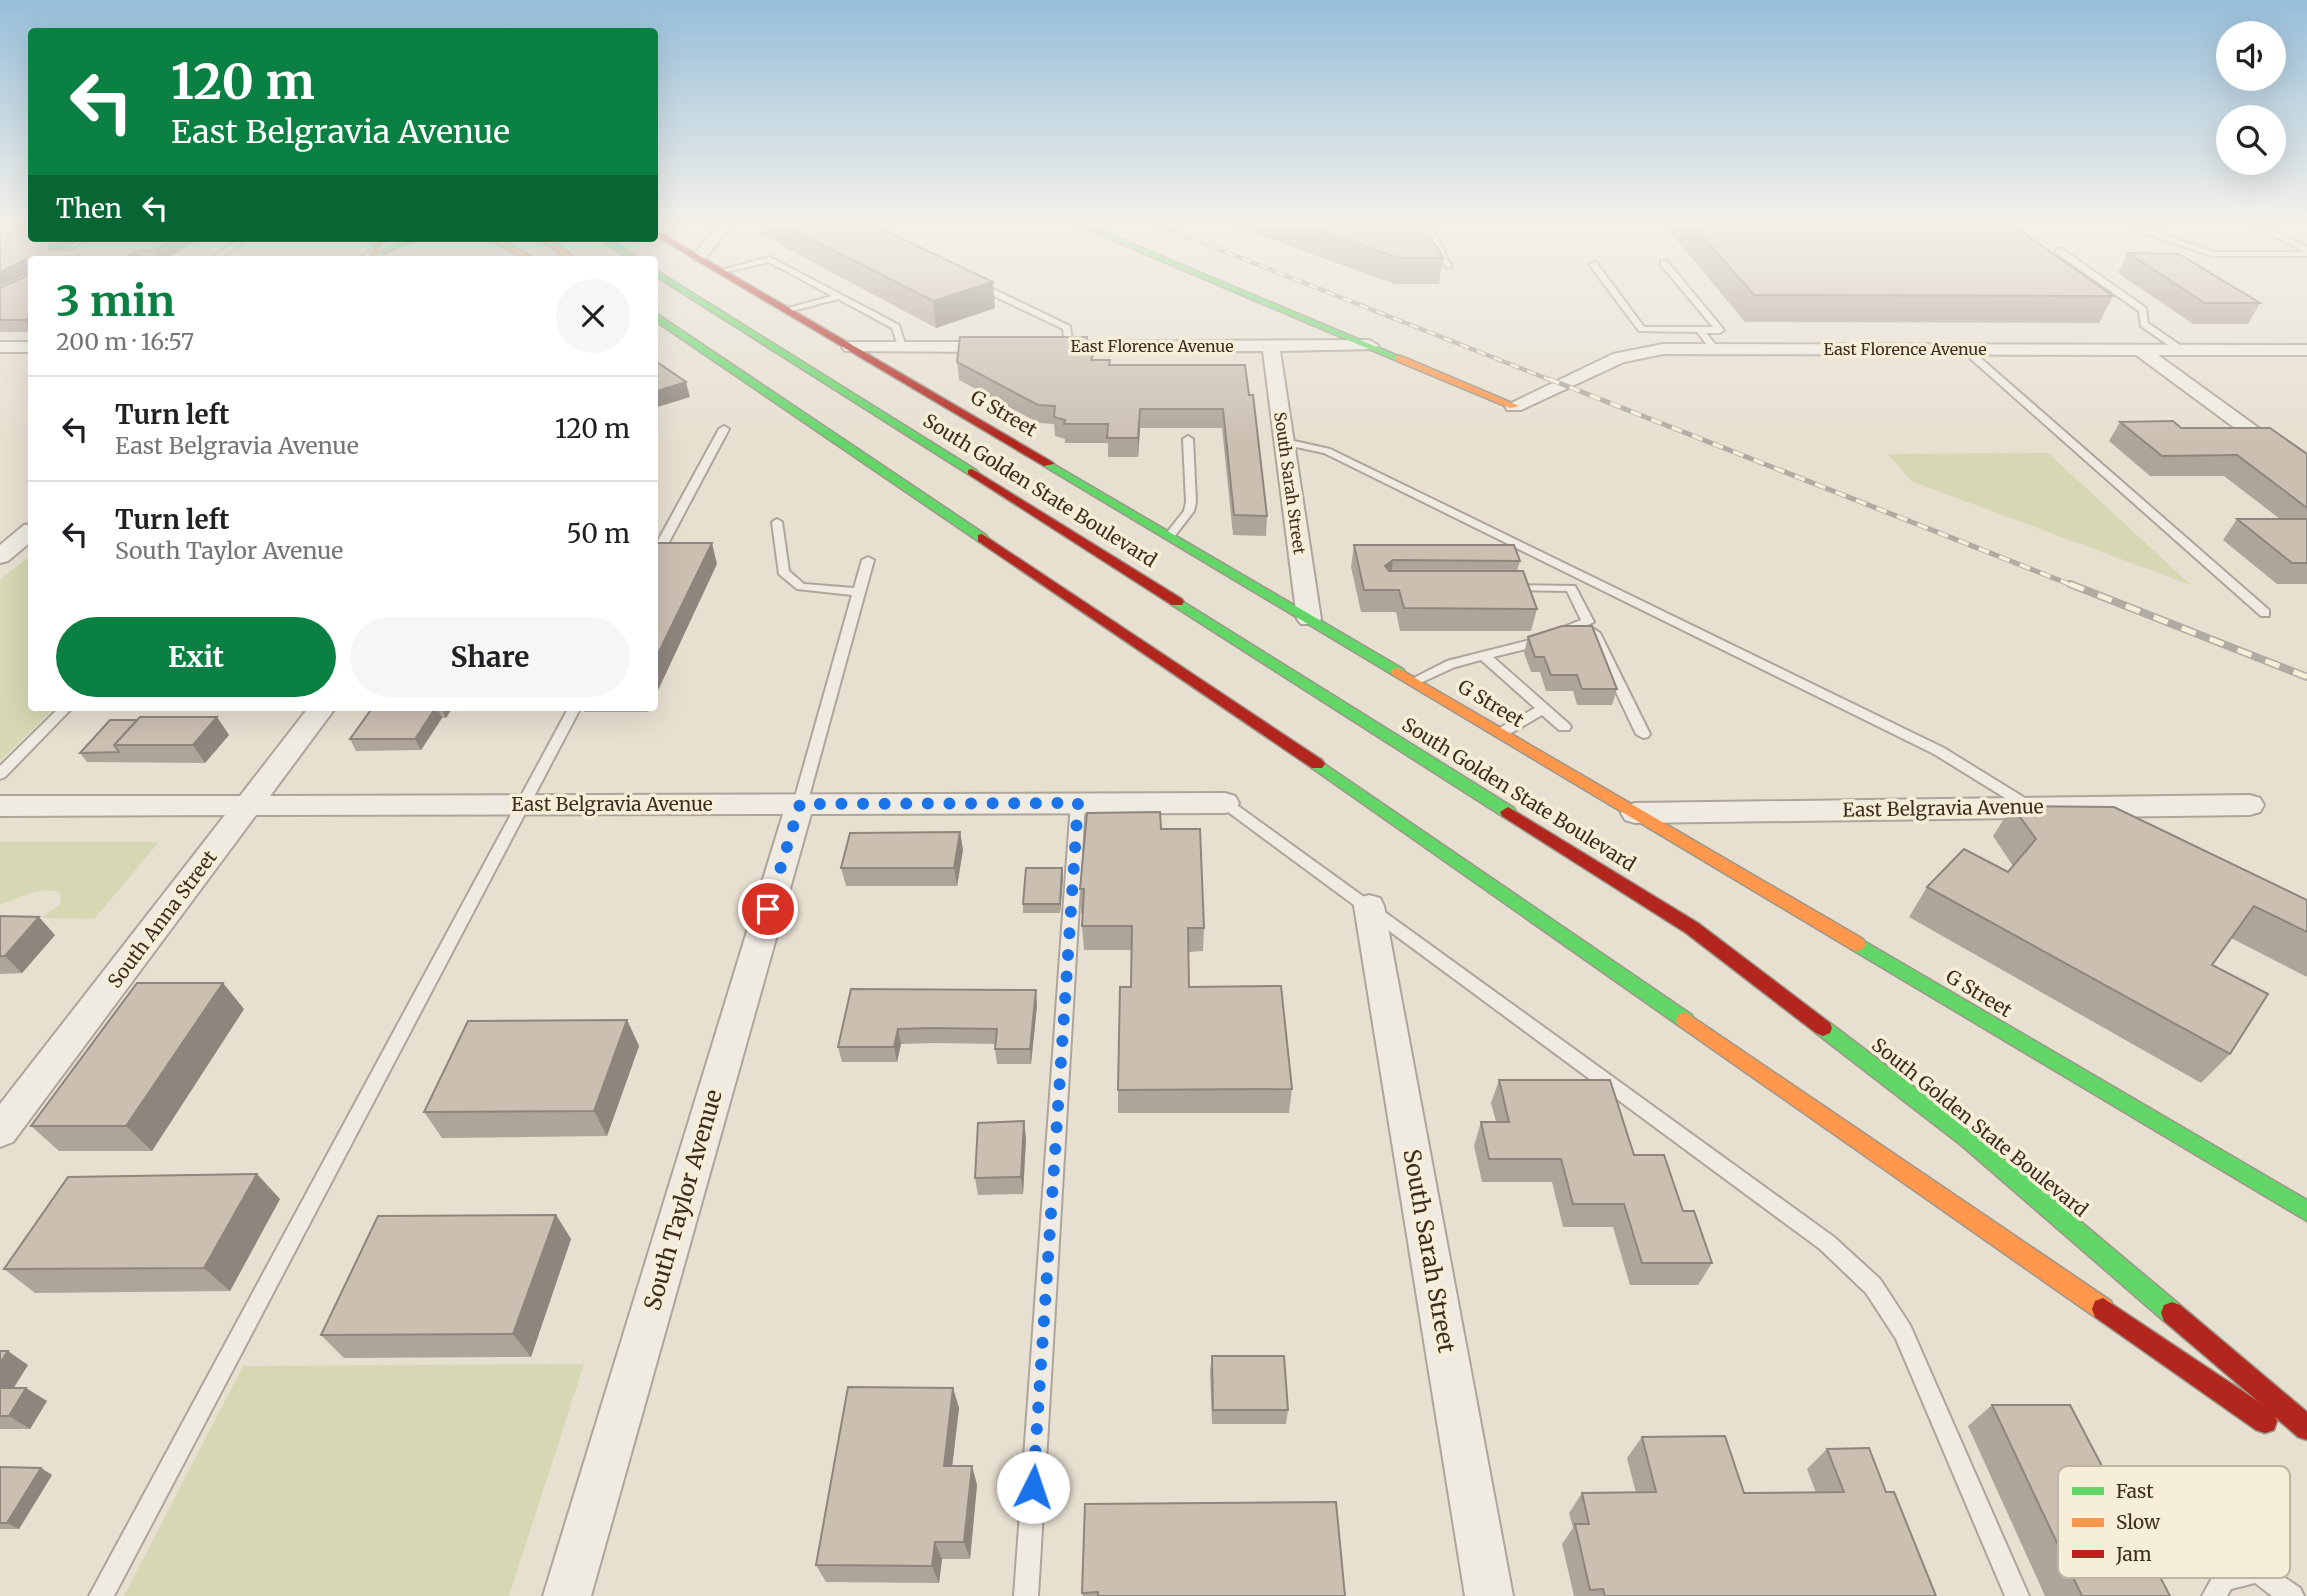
<!DOCTYPE html>
<meta charset="utf-8">
<style>
body{margin:0;font-family:Merriweather,serif;background:#f6f6f6;color:#202124;height:100vh;display:flex;flex-direction:column;font-size:26px;white-space:nowrap}
*{box-sizing:border-box;margin:0}
p{font-size:23px;color:#757577}
.icon{flex:none;width:38px;height:38px;fill:none;stroke:currentColor;stroke-width:2;stroke-linecap:round;stroke-linejoin:round}
.map{position:relative;flex:1;overflow:hidden}
.panel{position:absolute;left:28px;top:256px;width:630px;height:455px;display:flex;flex-direction:column;background:#fff;border-radius:7px;box-shadow:0 7px 28px #0002}
.panel>*{flex:none}
.guide{position:absolute;left:28px;top:28px;width:630px;height:214px;border-radius:7px;box-shadow:0 7px 28px #0002;background:#0b8043;color:#fff;overflow:hidden}
.fabs{position:absolute;left:2216px;top:21px;display:grid;gap:14px}
.fabs a{display:grid;place-items:center;width:70px;height:70px;border-radius:50%;background:#fff;box-shadow:0 7px 28px #0002;font-size:35px}
.pin{position:absolute;display:grid;place-items:center;width:60px;height:60px;color:#fff;margin:-30px;border:4px solid #fff;border-radius:50%;box-shadow:0 2px 7px #0007}
.me{position:absolute;width:77px;margin:-38px;rotate:4deg;stroke-linejoin:round;filter:drop-shadow(0 0 5px #0008)}
.turn{display:flex;align-items:center;gap:24px;height:147px;padding:0 28px;font-size:32px}
.turn .icon{width:91px;height:91px;stroke-width:2.5}
.turn b{display:block;font-size:49px;line-height:60px}
.then{display:flex;align-items:center;height:66px;padding:0 28px;background:#0003;gap:14px;font-size:26px}
.round{display:grid;place-items:center;flex:none;width:74px;height:74px;border-radius:37px;background:#f6f6f6}
.summary{display:flex;align-items:center;justify-content:space-between;height:119px;padding:0 28px}
h1{font-size:42px;font-weight:700;line-height:52px;color:#0b8043}
.primary-button{display:flex;gap:14px;margin-top:auto;padding:14px 28px}
.primary-button a{flex:1;height:80px;border-radius:42px;background:#0b8043;color:#fff;font-size:28px;font-weight:700;line-height:80px;text-align:center}
.primary-button a+a{background:#f6f6f6;color:#202124}
ul{padding:0;list-style:none}
li{display:flex;align-items:center;gap:21px;height:105px;padding:0 28px;border-top:2px solid #e0e0e0}
li div{flex:1}
li b{display:block;font-size:26px}
li em{font-style:normal}
.map>svg:first-child{display:block}
</style>
<div class="map">
<svg width="2307" height="1596" viewBox="0 0 2307 1596">
<rect width="100%" height="100%" fill="#e7e0d1"/>
<g fill="#d6d7b3">
<path d="M2048,453l143,132 -280,-104 -23,-27z"/>
<path d="M31,555l1,152h23l-55,54v-181z"/>
<path d="M0,842h159l-65,77 -53,-1 20,-14 -1,-11c-24,-9 -38,7 -60,11z"/>
<path d="M584,1364l-75,232h-385l119,-230z"/>
</g>
<g fill="none" stroke-linecap="round" stroke-linejoin="round">
<defs>
<g id="lane">
<path d="M1421,219h7l24,49 -7,-2z"/>
<path d="M2116,219h9l88,33h92l-67,-33h9l60,28v9h-95l-74,-25z"/>
<path d="M240,238h9l-30,21h-9z"/>
<path d="M2056,249h6l84,59 2,15 36,25v4h-6l-37,-26 -2,-15 -83,-58z"/>
<path d="M770,257l129,68 7,22 -7,2 -7,-21 -54,-29 -50,13v-4l44,-12 -63,-34 -47,11 -4,-2z"/>
<path d="M1661,261h6l57,69 -4,3h-14l13,16 -1,2h-6l-15,-19 -58,-1 -50,-67 7,-2 48,65h69l-52,-62z"/>
<path d="M975,283h6l89,43 3,21 -4,3 -4,-3 -2,-18 -88,-42z"/>
<path d="M1963,348h6l300,262v6h-8l-298,-264z"/>
<path d="M724,426l5,3 -69,130 -6,3v-14l65,-119z"/>
<path d="M1188,436l5,3 3,63 -2,9 -20,26 -4,1 -5,-3 19,-24 2,-9 -3,-63z"/>
<path d="M1285,439l45,10 614,299 89,55 2,3 -2,3h-10l-89,-55 -610,-301 -42,-9 -2,-2z"/>
<path d="M777,519l5,3 7,49 15,13 50,4 8,-28 6,-3 6,3 -67,244 -7,5 -7,-5 59,-209 -55,-6 -18,-15 -7,-52z"/>
<path d="M1512,585l63,1 19,36 -30,14h-8l-2,-3 2,-3 25,-10 -14,-29 -59,-1 -2,-2z"/>
<path d="M1594,629l6,4 50,101 -2,3 -5,1 -7,-4 -48,-101z"/>
<path d="M1542,637l4,1 2,3 -2,3 -53,13 76,67 2,3 -2,3h-10l-17,-15 -36,21h-10l-2,-3 2,-3 39,-22 -54,-48 -26,7 -37,17 -4,1 -6,-4 39,-20z"/>
<path d="M60,707h13l-68,70 -5,2v-13z"/>
<path d="M569,707h12l-467,889h-25z"/>
<path d="M1078,798l7,5 -47,793h-24l57,-793z"/>
<path d="M1225,798l5,2 604,437 46,42 30,46 119,271h-24l-109,-257 -30,-46 -46,-44 -600,-443 -2,-3z"/>
<path d="M2258,1559l42,29 4,8h-32l-17,-13 -24,6 -4,7h-25l14,-25z"/>
</g>
<g id="street">
<path d="M723,219h14l-33,41h-10v-6z"/>
<path d="M386,238h16l-25,21h-18z"/>
<path d="M1369,340l9,5 -3,4 -95,2 41,268 -4,5h-16l-4,-5 -34,-268 -213,1 -9,-5 9,-5z"/>
<rect x="0" y="342" width="32" height="10"/>
<path d="M851,342h144l9,5 -9,5 -150,-1 -3,-4 3,-4z"/>
<path d="M1663,344l644,1v10h-149l149,108v15l-7,-2 -164,-121 -473,-1 -39,8 -103,48h-14l-2,-4 108,-52z"/>
<path d="M32,524v17l-24,20 -8,2v-18l24,-20z"/>
<path d="M309,707h27l-66,89 955,-3 10,3 4,7 -4,7 -10,3 -414,1 -220,782h-48l240,-782 -527,1 -243,327 -13,5v-43l225,-289 -225,1v-20h240z"/>
<path d="M2250,795l10,3 4,7 -4,7 -10,3 -615,8 -10,-3 -4,-7 4,-7 10,-3z"/>
<path d="M1369,895l11,3 4,8 129,690h-48l-111,-690 4,-8z"/>
</g>
<g id="fast">
<path d="M1063,219h10l330,139 -8,2z"/>
<path d="M409,238h11l-45,19 -7,-2z"/>
<path d="M598,238h10l31,21h-10z"/>
<path d="M654,269l322,201 2,2 -10,2 -314,-199z"/>
<path d="M654,312l332,223 2,3 -2,3h-8l-324,-221z"/>
<path d="M1048,461l355,208 2,3 -2,3h-10l-349,-209v-4z"/>
<path d="M1177,598l337,210 2,4 -2,4h-12l-330,-211 -2,-3z"/>
<path d="M1317,759l375,256 2,5 -2,5 -7,3 -7,-3 -366,-257 -3,-4z"/>
<path d="M1857,937l450,263v21l-456,-272 -3,-5 3,-5z"/>
<path d="M1823,1020l7,3 145,110 205,172 3,8 -3,8 -8,3 -8,-3 -203,-176 -145,-112 -2,-5 2,-5z"/>
</g>
<g id="slow">
<path d="M379,238h8l-12,19h-6z"/>
<path d="M487,238h10l39,21h-11z"/>
<path d="M538,238h10l29,21h-10z"/>
<path d="M1395,356h6l118,50 -9,2 -115,-48z"/>
<path d="M1398,668l465,271 3,5 -3,5 -6,2 -6,-2 -458,-274 -2,-3 2,-3z"/>
<path d="M1685,1012l426,289 3,8 -3,8 -8,3 -8,-3 -417,-292 -2,-5 2,-5z"/>
</g>
<g id="jam">
<path d="M654,229l398,233 2,2 -10,2 -390,-231z"/>
<path d="M972,469l210,130 2,3 -2,3h-10l-204,-131v-4z"/>
<path d="M982,534l340,226 3,4 -3,4h-10l-334,-227v-6z"/>
<path d="M1508,807l190,116 132,100 2,5 -2,5 -7,3 -7,-3 -130,-100 -184,-117 -2,-4z"/>
<path d="M2103,1298l156,104 -95,-81 -3,-8 3,-8 8,-3 8,3 127,107v28l-9,-3 -23,-20 2,4 -3,9 -9,3 -9,-3 -161,-113 -3,-8 3,-8z"/>
</g>
</defs>
<use href="#lane" stroke="#ada599" stroke-width="4"/>
<use href="#street" stroke="#ada599" stroke-width="4"/>
<use href="#fast" stroke="#9c958a" stroke-width="3"/>
<use href="#slow" stroke="#9c958a" stroke-width="3"/>
<use href="#jam" stroke="#9c958a" stroke-width="3"/>
<use href="#lane" fill="#efebe3" fill-rule="evenodd"/>
<use href="#street" fill="#efebe3" fill-rule="evenodd"/>
<use href="#fast" fill="#63d668" fill-rule="evenodd"/>
<use href="#slow" fill="#ff974d" fill-rule="evenodd"/>
<use href="#jam" fill="#b3261e" fill-rule="evenodd"/>
<defs>
<path id="rail-far2" d="M1142,219l411,162"/>
<path id="rail-far1" d="M1549,379l525,207"/>
<path id="rail" d="M2070,584l237,93"/>
</defs>
<use href="#rail-far2" stroke="#afaaa2" stroke-width="4.5"/>
<use href="#rail-far1" stroke="#afaaa2" stroke-width="5"/>
<use href="#rail" stroke="#afaaa2" stroke-width="8"/>
<use href="#rail-far2" stroke="#f7eed8" stroke-width="2.5" stroke-dasharray="9" stroke-linecap="butt"/>
<use href="#rail-far1" stroke="#f7eed8" stroke-width="3.5" stroke-dasharray="11" stroke-linecap="butt"/>
<use href="#rail" stroke="#f7eed8" stroke-width="5" stroke-dasharray="15" stroke-linecap="butt"/>
</g>
<g fill="#afa499">
<path d="M759,219h102l134,89 -59,20 -174,-93z"/>
<path d="M1215,219h205l23,39 -4,26h-44z"/>
<path d="M1659,219h348l-1,2 107,75 -14,27 -354,-1z"/>
<path d="M32,238h53l-19,12 136,-12 -37,21h-133v73h-32v-44l26,-12z"/>
<path d="M2128,253l132,50 -12,21h-55l-75,-51z"/>
<path d="M1088,353l6,7 16,5h135l22,151 -1,20 -33,-1 -11,-107h-82l-2,29h-30v-14h-43v-4l-10,-3 -1,-12 -15,-1 -80,-43 -2,-18z"/>
<path d="M2120,422l61,6 126,26v130h-30l-54,-44 14,-21h43l-56,-43h-74l-41,-35z"/>
<path d="M1354,545l166,16 -3,10 20,38 -6,22h-131l-4,-19h-35l-10,-45z"/>
<path d="M1528,637l89,52 -5,16h-35l-4,-14h-27l-6,-19h-9l-7,-19z"/>
<path d="M373,707h97l-1,3h-18l-5,8h-4l-21,32 -65,1 -6,-12z"/>
<path d="M582,707h69l-3,5h-64z"/>
<path d="M110,720l119,15 -24,28 -118,-1 -7,-9z"/>
<path d="M2012,806l295,94v77l-76,-39 -19,27 18,89 -29,29 -292,-166 18,-30 81,-15 5,-6 -20,-30z"/>
<path d="M1161,829l43,99 -1,23 -15,1 1,35 103,102 -3,24h-171v-23l13,-103 1,-37h-48l-2,-24 1,-13h-2l-1,-24z"/>
<path d="M960,832l3,18 -6,36h-111l-5,-18z"/>
<path d="M1062,868l1,9 -3,36h-37v-9z"/>
<path d="M0,916l55,19 -33,38 -22,1z"/>
<path d="M851,989l186,16 -6,59h-34l-2,-15v-5l-61,-1 -33,1 -4,18h-55l-4,-15z"/>
<path d="M244,1009l-92,142h-93l-28,-25z"/>
<path d="M627,1020l12,26 -32,90 -165,2 -18,-26z"/>
<path d="M1499,1080l135,75 49,56 29,52 -14,22h-68l-17,-58h-50l-11,-45h-70l-8,-36 7,-24h15l-5,-19z"/>
<path d="M1026,1138l-3,56 -45,1 -3,-17z"/>
<path d="M280,1199l-50,92 -195,2 -31,-24z"/>
<path d="M556,1215l15,24 -40,118 -187,1 -23,-23z"/>
<path d="M0,1351l28,14 -14,23 33,13 -17,28h-30z"/>
<path d="M1212,1356l76,54 -2,14h-74l-2,-53z"/>
<path d="M953,1388l6,20 -7,58h20l5,19 -7,74h-28l-3,24 -113,-1 -10,-17z"/>
<path d="M1992,1405l178,191h-125l-77,-170z"/>
<path d="M1642,1437l102,56h72l-9,-24 20,-20 59,43 50,104h-362l-12,-52 11,-16 -4,-15 13,-20h54l-9,-35z"/>
<path d="M0,1467l41,1 11,7 -33,54h-19z"/>
<path d="M1082,1593l263,3h-262z"/>
</g>
<g fill="#8e867d">
<path d="M61,238h24l-29,19 -7,-7v-4z"/>
<path d="M177,238h25l-37,21h-8l-4,-8z"/>
<path d="M137,251l4,8h-17z"/>
<path d="M26,259l6,12 -32,16v-15z"/>
<path d="M993,282l2,26 -59,20 -3,-27z"/>
<path d="M32,316v15l-7,-11z"/>
<path d="M686,382l4,15 -36,11v-16z"/>
<path d="M1140,409v19l-2,29v-19z"/>
<path d="M712,543l5,21 -63,135v-37z"/>
<path d="M1393,560l-3,22 -5,-16z"/>
<path d="M436,707l6,11 -21,32 -6,-11z"/>
<path d="M441,707h9l1,3 -5,8z"/>
<path d="M217,717l12,18 -24,28 -12,-18z"/>
<path d="M960,832l3,18 -6,36 -3,-18z"/>
<path d="M1062,868l1,9 -3,36v-9z"/>
<path d="M39,917l16,18 -33,38 -17,-17z"/>
<path d="M223,983l21,26 -92,142 -26,-25z"/>
<path d="M1036,990l1,15 -6,59 -1,-15z"/>
<path d="M627,1020l12,26 -32,90 -13,-25z"/>
<path d="M898,1029l3,15 -4,18 -3,-15z"/>
<path d="M1024,1121l2,17 -3,56 -2,-17z"/>
<path d="M257,1174l23,25 -50,92 -26,-23z"/>
<path d="M556,1215l15,24 -40,118 -18,-23z"/>
<path d="M8,1351l20,14 -24,37 -4,-2v-37z"/>
<path d="M26,1388l21,13 -17,28 -21,-13z"/>
<path d="M953,1388l6,20 -9,77 -6,-19z"/>
<path d="M972,1466l5,19 -7,74 -6,-17z"/>
<path d="M41,1468l11,7 -33,54 -12,-6z"/>
<path d="M935,1542l7,17 -3,24 -7,-17z"/>
</g>
<g fill="#cbbfb2" stroke="#8e867d" stroke-width="2">
<path d="M0,219h32v19h29l-12,8v4h22l19,-12h87l-24,13h-16l-13,8h-92v57l-7,4h-25v-32l26,-12v-17l-26,13z"/>
<path d="M773,219h88l132,63 -60,19z"/>
<path d="M1286,219h134l23,39h-45z"/>
<path d="M1687,219h317l109,77 -359,-1z"/>
<path d="M2128,253l51,1 81,49h-55z"/>
<path d="M960,337h127v16h7l-3,7h19l-1,5h136l4,30h4l14,121 -33,-1 -11,-106h-83l-2,29h-31l1,-14h-44l1,-4 -11,-3 1,-11 -17,-1 -81,-43z"/>
<path d="M654,360l32,22 -32,10z"/>
<path d="M2173,421l8,7h89l37,26v54l-70,-53 -75,1 -42,-34z"/>
<path d="M2237,519h70v44h-15z"/>
<path d="M656,543h56l-58,119v-115z"/>
<path d="M1354,545h160l6,16 -127,-1 -8,6 4,5h134l14,38 -133,-1 -5,-18h-35z"/>
<path d="M1562,626h30l25,63h-35l-5,-14h-26l-7,-18h-9l-7,-20z"/>
<path d="M373,707h63l-21,32h-65z"/>
<path d="M140,717h77l-24,28h-79z"/>
<path d="M110,720h27l-23,25 5,7 -39,1z"/>
<path d="M2012,806l102,1 193,93v32l-53,-26 -42,59 56,29 -38,60 -303,-167 37,-38 44,23 28,-33z"/>
<path d="M1160,812l1,17h39l4,99h-16l1,59 92,-1 11,103 -174,1 2,-103h11l1,-61h-50l2,-37h-4l7,-76z"/>
<path d="M960,832l-6,36h-113l9,-35z"/>
<path d="M1026,868h36l-2,36h-37z"/>
<path d="M0,916l39,1 -34,39h-5z"/>
<path d="M137,983h86l-97,143h-95z"/>
<path d="M851,989l185,1 -6,59h-35l2,-20 -66,-1 -33,1 -4,18h-56z"/>
<path d="M627,1020l-33,91 -170,1 44,-91z"/>
<path d="M1499,1080h111l24,75h30l19,56h11l18,52h-70l-18,-59h-51l-12,-45h-72l-8,-37h28z"/>
<path d="M1024,1121l-3,56 -46,1 3,-55z"/>
<path d="M257,1174l-53,94 -200,1 64,-92z"/>
<path d="M556,1215l-43,119 -192,1 57,-119z"/>
<path d="M0,1351h8l-8,12z"/>
<path d="M1212,1356h72l4,54h-75z"/>
<path d="M848,1387l105,1 -9,78h28l-8,76h-29l-3,24 -116,-1z"/>
<path d="M0,1388h26l-17,28h-9z"/>
<path d="M1992,1405h78l100,191h-88z"/>
<path d="M1725,1436l19,57 100,-1 -17,-43 42,-1 17,44h8l42,104h-331l-2,-7 -13,1 -15,-66h14l-7,-31 74,-1 -14,-55z"/>
<path d="M0,1467l41,1 -34,55h-7z"/>
<path d="M1336,1502l9,94h-247v-4l-16,1 3,-89z"/>
</g>
<linearGradient id="sky" x2="0" y2="1"><stop stop-color="#96bed9"/><stop offset="0.5" stop-color="#f4f1ea"/><stop offset="1" stop-color="#f4f1ea" stop-opacity="0"/></linearGradient>
<rect width="2307" height="442" fill="url(#sky)"/>
<g fill="none" stroke-linecap="round" stroke-linejoin="round">
<path stroke="#1a73e8" stroke-width="12" stroke-dasharray="0 21.6" d="M768,909l32,-105 278,-1 -45,684"/>
</g>
<g text-anchor="middle" stroke-width="7" stroke-linejoin="round" paint-order="stroke">
<g font-size="16" fill="#3d2e20" stroke="#f7eed8">
<text x="1152" y="352">East Florence Avenue</text>
<text x="1905" y="355">East Florence Avenue</text>
<text transform="translate(1290 483) rotate(82)" y="6">South Sarah Street</text>
</g>
<g font-size="19" fill="#3d2e20" stroke="#f7eed8">
<text transform="translate(1004 413) rotate(30)" y="7">G Street</text>
<text transform="translate(1040 490) rotate(32)" y="7">South Golden State Boulevard</text>
<text transform="translate(1491 703) rotate(31)" y="7">G Street</text>
<text transform="translate(1519 794) rotate(32)" y="7">South Golden State Boulevard</text>
<text x="612" y="811">East Belgravia Avenue</text>
<text transform="translate(1943 808) rotate(-1)" y="7">East Belgravia Avenue</text>
<text transform="translate(162 919) rotate(-53)" y="7">South Anna Street</text>
<text transform="translate(1979 993) rotate(31)" y="7">G Street</text>
<text transform="translate(1980 1127) rotate(39)" y="7">South Golden State Boulevard</text>
</g>
<g font-size="23" fill="#3d2e20" stroke="#f7eed8">
<text transform="translate(683 1200) rotate(-74)" y="8">South Taylor Avenue</text>
<text transform="translate(1429 1251) rotate(80)" y="8">South Sarah Street</text>
</g>
</g>
<rect x="2058" y="1466" width="232" height="112" rx="10" fill="#f7eed8" stroke="#bfb4a1" stroke-width="2"/>
<rect x="2072" y="1487" width="32" height="8" fill="#63d668"/>
<rect x="2072" y="1518" width="32" height="9" fill="#ff974d"/>
<rect x="2072" y="1550" width="32" height="8" fill="#b3261e"/>
<g font-size="19" fill="#3d2e20">
<text x="2116" y="1498">Fast</text>
<text x="2116" y="1529">Slow</text>
<text x="2116" y="1561">Jam</text>
</g>
</svg>
<div class="fabs">
<a><svg class="icon" aria-label="sound" viewBox="0 0 24 24"><path d="M4 9h4l5-4v14l-5-4H4zM17 9q2 3 0 6"/></svg></a>
<a><svg class="icon" aria-label="search" viewBox="0 0 24 24"><circle cx="10" cy="10" r="6"/><path d="M15 15l6 6"/></svg></a>
</div>
<div class="pin" style="left:768px;top:909px;background:#d93025"><svg class="icon" aria-label="arrive" viewBox="0 0 24 24"><path d="M6 21V4h12l-3 4 3 4H6"/></svg></div>
<svg class="me" style="left:1033px;top:1487px" viewBox="-20 -20 40 40"><circle r="19" fill="#fff"/><path d="M0-13L10 11 0 6-10 11z" fill="#1a73e8"/></svg>
<div class="guide">
<div class="turn"><svg class="icon" aria-label="left" viewBox="0 0 24 24"><path d="M17 20v-9H6M10 6l-5 5 5 5"/></svg><div><b>120 m</b>East Belgravia Avenue</div></div>
<div class="then">Then<svg class="icon" aria-label="left" viewBox="0 0 24 24"><path d="M17 20v-9H6M10 6l-5 5 5 5"/></svg></div>
</div>
<section class="panel">
<div class="summary"><div><h1>3 min</h1><p>200 m · 16:57</p></div><a class="round"><svg class="icon" aria-label="close" viewBox="0 0 24 24"><path d="M6 6l12 12M18 6L6 18"/></svg></a></div>
<ul>
<li><svg class="icon" aria-label="left" viewBox="0 0 24 24"><path d="M17 20v-9H6M10 6l-5 5 5 5"/></svg><div><b>Turn left</b><p>East Belgravia Avenue</p></div><em>120 m</em></li>
<li><svg class="icon" aria-label="left" viewBox="0 0 24 24"><path d="M17 20v-9H6M10 6l-5 5 5 5"/></svg><div><b>Turn left</b><p>South Taylor Avenue</p></div><em>50 m</em></li>
</ul>
<div class="primary-button"><a>Exit</a><a>Share</a></div>
</section>
</div>
